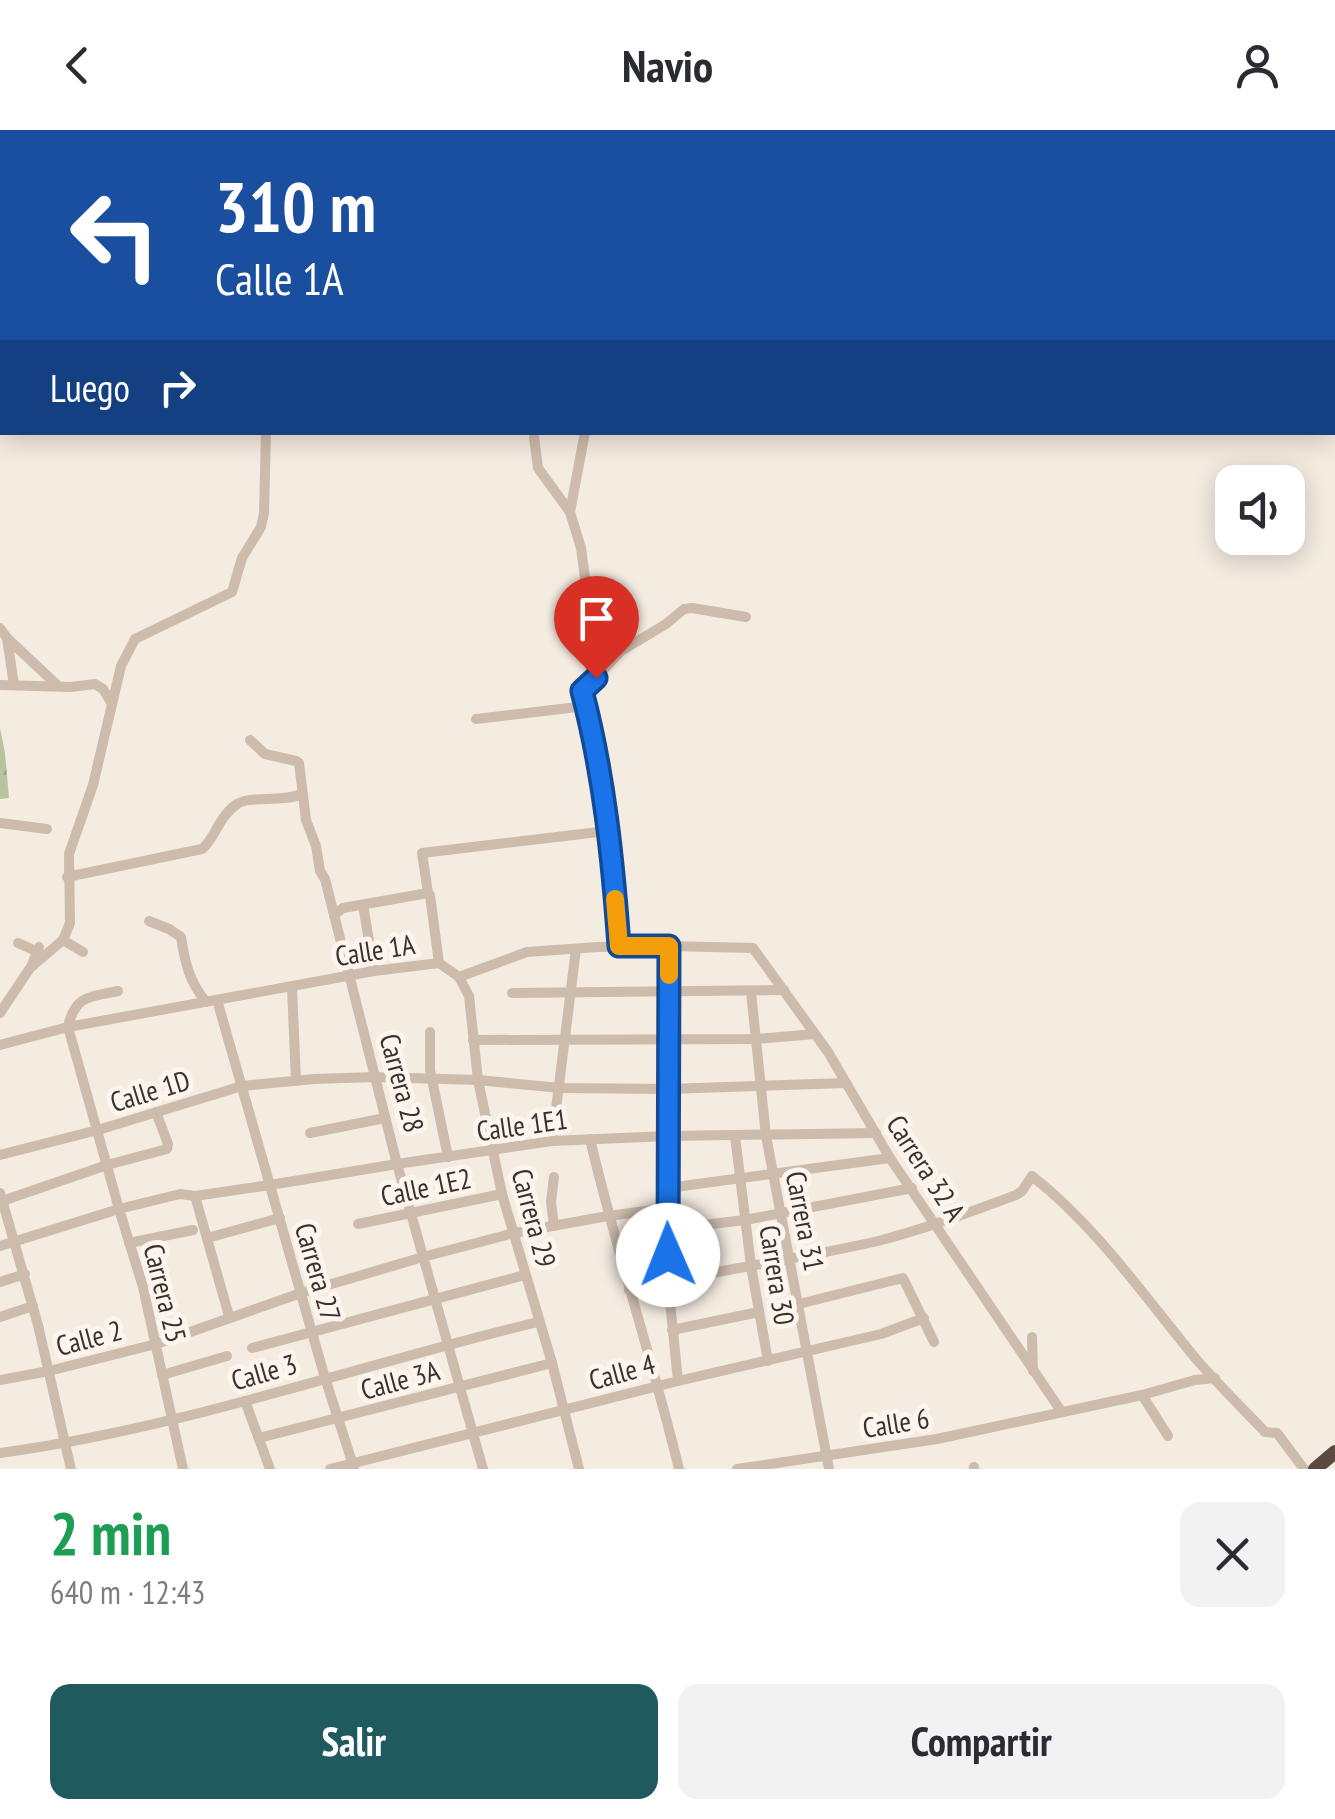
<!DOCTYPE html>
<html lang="es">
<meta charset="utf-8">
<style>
body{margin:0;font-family:"PT Sans Narrow",sans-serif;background:#f2f2f3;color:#2b2b33;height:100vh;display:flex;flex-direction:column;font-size:38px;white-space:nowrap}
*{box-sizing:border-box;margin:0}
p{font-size:32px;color:#7c7c81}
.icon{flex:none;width:55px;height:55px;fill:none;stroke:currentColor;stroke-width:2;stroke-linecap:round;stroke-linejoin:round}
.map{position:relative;height:1339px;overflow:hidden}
.panel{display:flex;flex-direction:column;background:#fff;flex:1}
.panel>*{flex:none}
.top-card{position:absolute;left:0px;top:0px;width:1335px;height:305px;box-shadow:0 5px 25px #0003;background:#1a4fa0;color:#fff;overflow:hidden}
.controls{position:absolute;left:1215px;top:335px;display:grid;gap:20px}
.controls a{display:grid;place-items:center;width:90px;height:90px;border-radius:20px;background:#fff;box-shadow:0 5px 25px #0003;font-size:50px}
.pin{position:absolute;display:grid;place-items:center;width:85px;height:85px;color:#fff;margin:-102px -42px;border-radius:50% 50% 50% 0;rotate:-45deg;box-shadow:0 0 10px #0007}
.pin .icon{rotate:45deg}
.me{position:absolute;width:110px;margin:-55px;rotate:359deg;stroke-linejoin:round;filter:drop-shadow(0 0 8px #0008)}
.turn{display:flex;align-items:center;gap:35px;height:210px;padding:0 50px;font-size:45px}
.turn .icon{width:130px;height:130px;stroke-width:2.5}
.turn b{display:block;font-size:70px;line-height:85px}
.then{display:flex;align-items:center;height:95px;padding:0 50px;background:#0003;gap:20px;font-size:38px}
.round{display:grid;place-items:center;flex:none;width:105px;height:105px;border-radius:20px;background:#f2f2f3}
.overview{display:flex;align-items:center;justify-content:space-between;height:170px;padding:0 50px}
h1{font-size:60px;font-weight:600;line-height:75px;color:#1e9e55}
.cta{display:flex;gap:20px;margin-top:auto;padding:20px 50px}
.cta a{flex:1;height:115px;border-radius:20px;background:#1f5a5e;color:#fff;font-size:40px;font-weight:600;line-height:115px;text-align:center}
.cta a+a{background:#f2f2f3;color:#2b2b33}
header{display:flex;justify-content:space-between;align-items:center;height:130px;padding:0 50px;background:#fff;font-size:45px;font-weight:600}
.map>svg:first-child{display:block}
</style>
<header><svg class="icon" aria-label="back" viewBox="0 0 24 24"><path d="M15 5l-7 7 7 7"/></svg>Navio<svg class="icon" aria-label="person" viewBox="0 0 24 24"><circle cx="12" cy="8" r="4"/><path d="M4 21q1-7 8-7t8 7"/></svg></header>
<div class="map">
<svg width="1335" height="1339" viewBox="0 0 1335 1339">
<defs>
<pattern id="park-crowns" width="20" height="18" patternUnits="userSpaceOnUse" patternTransform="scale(2.5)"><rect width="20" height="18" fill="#b8c4a0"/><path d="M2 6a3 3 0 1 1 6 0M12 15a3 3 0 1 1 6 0" fill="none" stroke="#97a083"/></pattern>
</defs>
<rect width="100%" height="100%" fill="#f4ebe1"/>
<path fill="url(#park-crowns)" d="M0,598l5,25 4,45 -9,1z"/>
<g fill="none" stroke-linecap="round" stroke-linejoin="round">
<g stroke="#cdbbac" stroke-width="10">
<path d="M253,2v-2"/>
<path d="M603,2v-2"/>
<path d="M705,2l5,-2"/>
<path d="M585,302l-15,80 11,36 4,30 -1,75 12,25"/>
<path d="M534,307l4,31 32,44"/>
<path d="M0,498l7,10 7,47"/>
<path d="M7,508l50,47"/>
<path d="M0,555l71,2 24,-3 8,5 9,15"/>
<path d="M476,589l110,-13"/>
<path d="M250,610l15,14 31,7 3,2 7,57 10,26 4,25 5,8 72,285 86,305"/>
<path d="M0,693l47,6"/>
<path d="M67,747l135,-28c13,-10 16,-32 35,-45 15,-9 43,-1 65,-10"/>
<path d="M363,775l11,66"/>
<path d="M334,785l9,-7 85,-15"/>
<path d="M149,791l20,8 12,8c4,26 8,44 25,65"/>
<path d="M63,810l20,12"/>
<path d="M18,813l18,8"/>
<path d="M619,816c-6,-84 -15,-172 -36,-255l38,-40 45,-27 18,-15 8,-1 54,9"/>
<path d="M669,816l-1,335 10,100"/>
<path d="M439,833l-9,-68 -2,-2 -6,-40 185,-22"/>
<path d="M347,834l10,-14 12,-6"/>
<path d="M31,837l8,-20"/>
<path d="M459,847l10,19 9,84 24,114 50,169 27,106"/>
<path d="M292,858l4,93"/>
<path d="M118,861c-28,6 -43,4 -50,36l51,182 24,78 40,182"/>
<path d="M751,862l15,144 63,333"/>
<path d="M512,863l272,-3"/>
<path d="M217,870l108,378 29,90"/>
<path d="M0,883l30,-45 33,-28 7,-17 -1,-69 24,-69 28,-119 14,-27 97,-47 10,-34 19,-31 3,-14 2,-81"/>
<path d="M430,902v38l18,87"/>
<path d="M473,910l282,-1 60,-5"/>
<path d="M0,915l68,-18 306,-56 65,-8 20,14 68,-25 71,-5 71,-1 84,2 75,104 62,106 171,253"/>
<path d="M310,1003l75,-15"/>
<path d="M735,1006l16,130 17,95"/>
<path d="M590,1009c26,111 62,219 89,330"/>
<path d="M552,1011l24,-192"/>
<path d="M0,1025l98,-25 144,-44 72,-7 61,-2 103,3 82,8 108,1 177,-6"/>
<path d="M554,1047l-3,25 3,24"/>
<path d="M668,1058l222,-30"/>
<path d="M0,1063l38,132 33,144"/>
<path d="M195,1066l34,120"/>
<path d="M2,1071l105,-36 60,-16 1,-5 -12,-32"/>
<path d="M358,1094l144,-30"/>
<path d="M669,1099l76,-9 167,-32"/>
<path d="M207,1108l73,-20"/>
<path d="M129,1113l64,-13"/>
<path d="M0,1116l119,-37 61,-15 15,2 75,-11 127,-21 155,-23 116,-5 208,-3"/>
<path d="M0,1152l25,-8"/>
<path d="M629,1160c82,-19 166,-30 249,-49 47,-12 92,-29 138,-46l6,-4 10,-15c65,51 112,120 164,183 22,25 46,49 69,73l12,1 27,36"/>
<path d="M799,1174l104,-26 31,64"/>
<path d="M0,1187l33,-11"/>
<path d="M672,1200l87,-18"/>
<path d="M1032,1207l1,34"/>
<path d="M252,1218l273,-73"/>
<path d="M162,1245l65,-19"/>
<path d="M0,1250l49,-9 107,-27 145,-51 122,-36 91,-24 94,-17 60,-8"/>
<path d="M1142,1265l26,41"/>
<path d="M245,1271l25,68"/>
<path d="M259,1308l293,-75"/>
<path d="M0,1323c183,-25 359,-88 538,-131"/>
<path d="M974,1337v2"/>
<path d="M330,1339l348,-88 203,-47 43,-16"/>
<path d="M737,1339l200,-30 205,-44 53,-15 20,-2"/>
</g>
<path stroke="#5c4a42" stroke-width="14" d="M1315,1339l20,-17"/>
</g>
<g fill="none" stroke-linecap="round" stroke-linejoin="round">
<defs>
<path id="route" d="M596,548l-14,13c22,83 31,171 37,255h50l-1,309"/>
</defs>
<use href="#route" stroke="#114b97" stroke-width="25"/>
<use href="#route" stroke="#1a73e8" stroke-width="18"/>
<path stroke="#f59e0b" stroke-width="18" d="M615,769l4,47h50v29"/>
</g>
<g text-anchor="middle" stroke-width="10" stroke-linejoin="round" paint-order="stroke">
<g font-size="28" fill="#3b302b" stroke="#fbf5ee">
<text transform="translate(375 820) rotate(-9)" y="10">Calle 1A</text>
<text transform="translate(402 953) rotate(75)" y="10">Carrera 28</text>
<text transform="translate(150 961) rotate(-17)" y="10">Calle 1D</text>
<text transform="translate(522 995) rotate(-8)" y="10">Calle 1E1</text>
<text transform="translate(926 1038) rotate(57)" y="10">Carrera 32 A</text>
<text transform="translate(426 1057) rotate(-12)" y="10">Calle 1E2</text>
<text transform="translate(534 1088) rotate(75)" y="10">Carrera 29</text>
<text transform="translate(805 1091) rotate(79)" y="10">Carrera 31</text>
<text transform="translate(318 1142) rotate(74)" y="10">Carrera 27</text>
<text transform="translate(777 1145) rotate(81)" y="10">Carrera 30</text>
<text transform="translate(165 1163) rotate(76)" y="10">Carrera 25</text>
<text transform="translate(89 1208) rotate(-15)" y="10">Calle 2</text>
<text transform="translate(264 1242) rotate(-16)" y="10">Calle 3</text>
<text transform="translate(622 1242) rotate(-15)" y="10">Calle 4</text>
<text transform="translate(400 1250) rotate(-15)" y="10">Calle 3A</text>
<text transform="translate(896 1293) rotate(-9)" y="10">Calle 6</text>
</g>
</g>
</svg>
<div class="controls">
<a><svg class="icon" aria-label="sound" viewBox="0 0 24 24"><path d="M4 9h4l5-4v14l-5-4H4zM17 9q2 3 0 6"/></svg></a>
</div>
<div class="pin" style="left:596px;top:548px;background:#d93025"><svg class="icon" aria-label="arrive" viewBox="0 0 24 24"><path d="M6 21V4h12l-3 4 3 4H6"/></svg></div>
<svg class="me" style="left:668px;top:1125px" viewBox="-20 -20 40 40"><circle r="19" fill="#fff"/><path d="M0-13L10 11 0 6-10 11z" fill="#1a73e8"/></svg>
<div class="top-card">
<div class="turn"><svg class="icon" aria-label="left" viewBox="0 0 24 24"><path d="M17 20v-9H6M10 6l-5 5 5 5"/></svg><div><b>310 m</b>Calle 1A</div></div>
<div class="then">Luego<svg class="icon" aria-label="right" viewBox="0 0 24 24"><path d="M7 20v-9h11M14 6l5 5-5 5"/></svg></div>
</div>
</div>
<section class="panel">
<div class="overview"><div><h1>2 min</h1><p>640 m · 12:43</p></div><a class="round"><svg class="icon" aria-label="close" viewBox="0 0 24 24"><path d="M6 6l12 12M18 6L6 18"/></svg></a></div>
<div class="cta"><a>Salir</a><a>Compartir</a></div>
</section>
